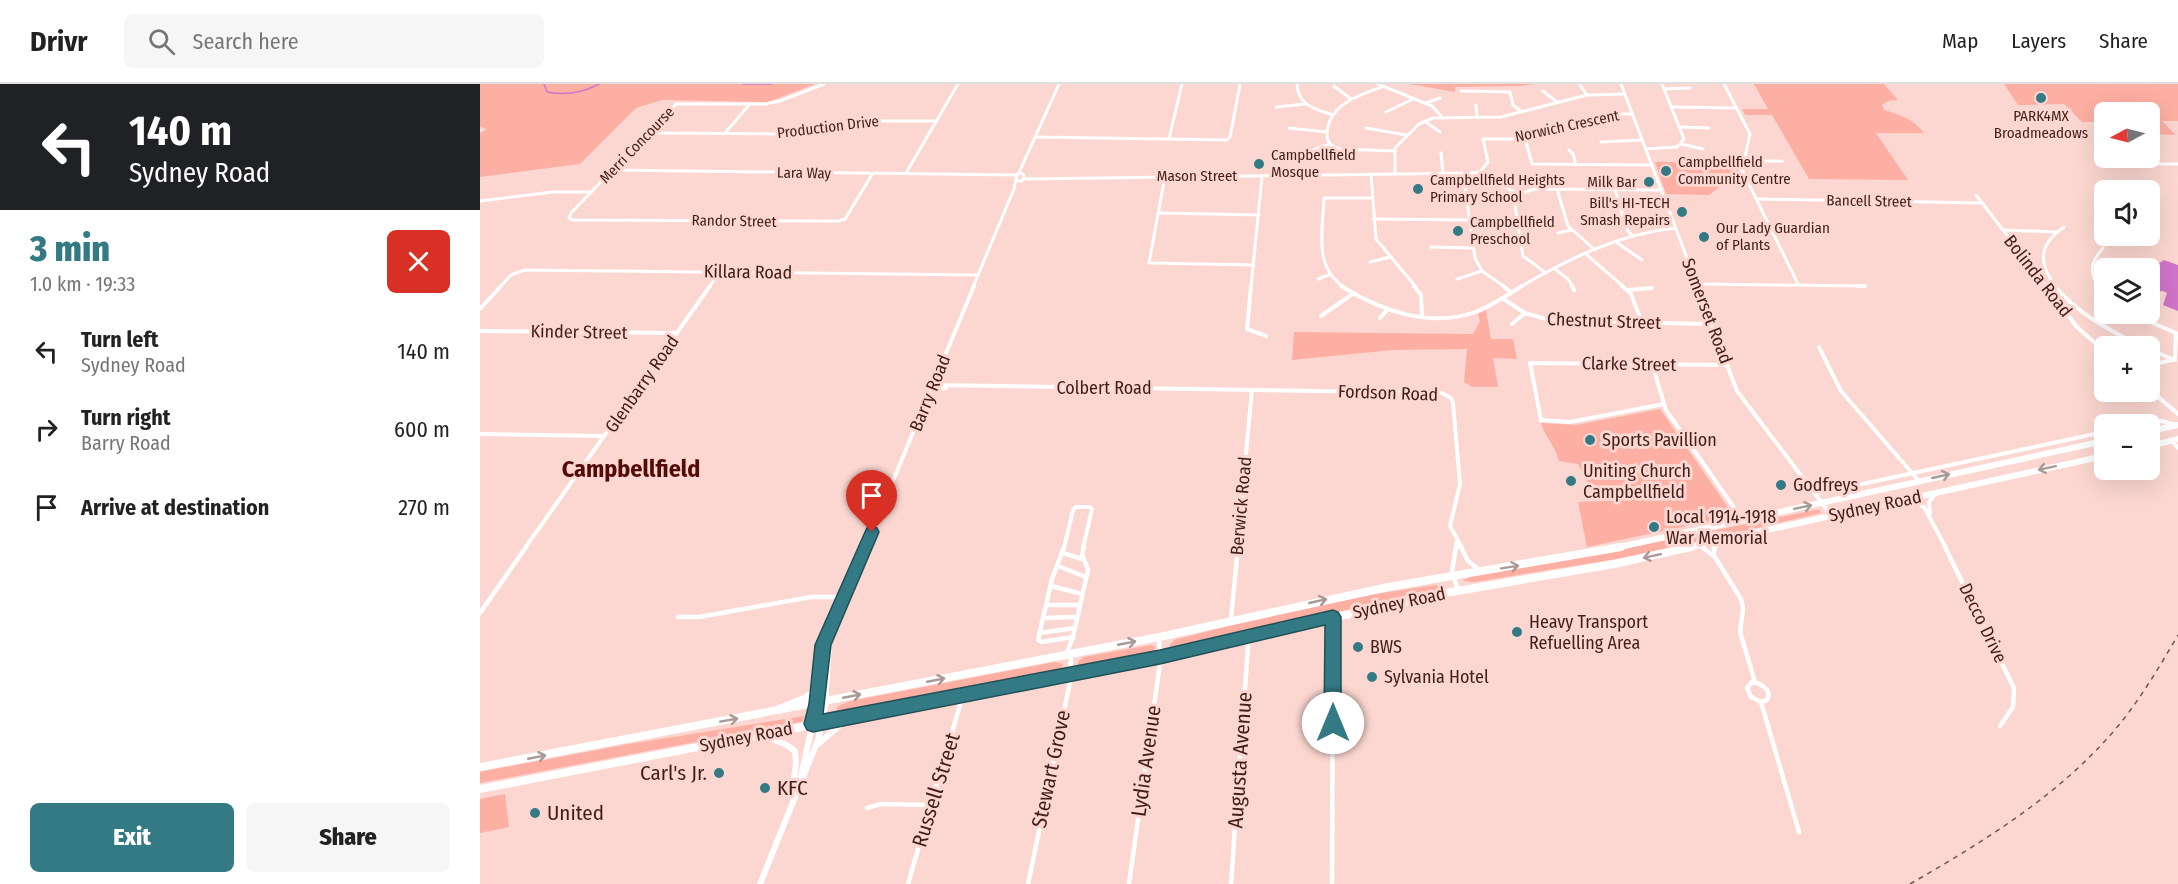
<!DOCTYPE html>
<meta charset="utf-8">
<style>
body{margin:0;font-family:"Fira Sans Condensed",sans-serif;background:#f6f6f6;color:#222;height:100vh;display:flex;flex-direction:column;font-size:22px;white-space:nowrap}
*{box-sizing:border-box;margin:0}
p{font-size:20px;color:#767676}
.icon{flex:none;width:33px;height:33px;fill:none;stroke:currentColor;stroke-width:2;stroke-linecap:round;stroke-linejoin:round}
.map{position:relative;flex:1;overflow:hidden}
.details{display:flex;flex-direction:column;background:#fff;width:480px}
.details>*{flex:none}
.banner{background:#202124;color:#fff;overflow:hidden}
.needle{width:39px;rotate:263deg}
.fabs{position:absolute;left:1614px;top:18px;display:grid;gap:12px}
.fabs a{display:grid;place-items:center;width:66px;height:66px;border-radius:9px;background:#fff;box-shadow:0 6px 24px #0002;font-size:30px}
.pin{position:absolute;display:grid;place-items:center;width:51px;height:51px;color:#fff;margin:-62px -26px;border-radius:50% 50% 50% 0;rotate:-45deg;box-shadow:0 0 6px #0007}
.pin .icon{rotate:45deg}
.me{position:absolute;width:66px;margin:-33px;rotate:0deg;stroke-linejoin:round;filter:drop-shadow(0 0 4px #0008)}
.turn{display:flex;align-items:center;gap:21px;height:126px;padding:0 30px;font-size:27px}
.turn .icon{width:78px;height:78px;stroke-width:2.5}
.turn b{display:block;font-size:42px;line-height:51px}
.round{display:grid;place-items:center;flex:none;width:63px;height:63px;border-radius:9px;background:#f6f6f6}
.summary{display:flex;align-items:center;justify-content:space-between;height:102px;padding:0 30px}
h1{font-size:36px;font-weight:800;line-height:45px;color:#337a85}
.action{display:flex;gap:12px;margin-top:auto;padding:12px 30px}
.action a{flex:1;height:69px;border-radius:9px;background:#337a85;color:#fff;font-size:24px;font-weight:800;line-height:69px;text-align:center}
.action a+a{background:#f6f6f6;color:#222}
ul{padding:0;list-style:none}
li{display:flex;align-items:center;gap:18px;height:78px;padding:0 30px}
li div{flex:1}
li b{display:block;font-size:22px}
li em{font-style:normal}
header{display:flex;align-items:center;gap:36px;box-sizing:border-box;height:84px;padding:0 30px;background:#fff;border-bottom:2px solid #e0e0e0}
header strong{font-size:28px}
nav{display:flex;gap:33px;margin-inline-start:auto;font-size:21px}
.search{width:420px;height:54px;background:#f6f6f6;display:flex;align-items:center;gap:15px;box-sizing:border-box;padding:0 21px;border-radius:9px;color:#767676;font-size:22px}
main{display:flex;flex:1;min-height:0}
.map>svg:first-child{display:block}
</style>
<header>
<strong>Drivr</strong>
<div class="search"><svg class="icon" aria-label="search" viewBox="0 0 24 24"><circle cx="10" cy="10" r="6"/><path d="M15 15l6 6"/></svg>Search here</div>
<nav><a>Map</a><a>Layers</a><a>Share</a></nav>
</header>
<main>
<section class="details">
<div class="banner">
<div class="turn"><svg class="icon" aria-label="left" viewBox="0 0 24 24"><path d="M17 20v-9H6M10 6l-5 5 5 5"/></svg><div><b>140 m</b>Sydney Road</div></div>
</div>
<div class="summary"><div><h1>3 min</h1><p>1.0 km · 19:33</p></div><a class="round" style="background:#d93025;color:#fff"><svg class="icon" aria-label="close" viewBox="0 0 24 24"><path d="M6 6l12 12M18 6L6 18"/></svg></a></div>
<ul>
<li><svg class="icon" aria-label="left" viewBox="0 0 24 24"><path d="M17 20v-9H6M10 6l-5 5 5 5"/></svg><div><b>Turn left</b><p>Sydney Road</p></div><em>140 m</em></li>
<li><svg class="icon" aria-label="right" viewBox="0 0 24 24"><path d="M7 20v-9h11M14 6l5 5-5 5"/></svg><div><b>Turn right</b><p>Barry Road</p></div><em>600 m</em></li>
<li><svg class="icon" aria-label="arrive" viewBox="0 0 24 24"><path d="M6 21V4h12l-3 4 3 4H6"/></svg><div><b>Arrive at destination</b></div><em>270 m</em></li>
</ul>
<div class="action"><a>Exit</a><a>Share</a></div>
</section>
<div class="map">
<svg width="1698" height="800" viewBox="0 0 1698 800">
<rect width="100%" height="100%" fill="#fcd7d1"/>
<g fill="#fdafa3">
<path d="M0,0h335l-47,18 -106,-2 -26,8 -56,56 -100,13v-44l7,-4 -7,-2z"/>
<path d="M929,0h125l-14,2 -65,1v5z"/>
<path d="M1274,0h130l14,16 -10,1 -6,4 2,5c16,5 30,9 40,23h-48l32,47 -99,-1 -37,-64h-27l-3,-6h26z"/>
<path d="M1524,0h174v37h-16l14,14 -26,-1v-22h-46v10h-22l-18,-18 -46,1z"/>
<path d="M1175,78h62l19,3 5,14h-12l-20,16 -43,-1z"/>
<path d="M1006,226l5,29h22l4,20 -24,-1 5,29h-26l-8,-5 3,-33 -74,1 -101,10 2,-28 179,2 7,-13 -2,-7z"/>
<path d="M1180,325l74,107 -147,31 -9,-45 23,-1 -15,-21 -8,-16 -19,-3c-4,-15 -13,-23 -18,-38l35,2z"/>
<path d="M1335,426h5l1,3 -186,43 -160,26 -13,-1 8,-4c116,-19 230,-44 345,-67z"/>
<path d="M955,501l8,2 -6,4 -263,56 -5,-1 5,-6 88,-23 101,-21z"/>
<path d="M671,561l4,2 -1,5 -7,3 -70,11 1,-4 5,-5z"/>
<path d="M575,578l8,2 -2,8 -131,21 -94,19 2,-6 13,-5z"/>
<path d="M324,632l-1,5 -8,2 -315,60v-11l149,-28z"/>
<path d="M25,710l4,33 -29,6v-34z"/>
</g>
<path fill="#d074ca" d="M1684,176l14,5v46l-15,-6 4,-12 -4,-2 -13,1v-23z"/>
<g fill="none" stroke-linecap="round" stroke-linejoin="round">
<g stroke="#d074ca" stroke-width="1.5">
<path d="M64,0l3,8c19,4 35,1 52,-8"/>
<path d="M263,0h28"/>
</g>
<g stroke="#fff" stroke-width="3">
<path d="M344,0l-44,17 -15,3h-89l-105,109 -2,5 4,2 265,1 7,-2 28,-46"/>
<path d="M817,0c1,22 18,25 36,31"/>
<path d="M898,0l54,22 10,11"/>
<path d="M1141,0l77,203"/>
<path d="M1244,0l26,50 -8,36 56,114"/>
<path d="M1100,1l7,10"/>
<path d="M854,2l17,13"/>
<path d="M902,3c-23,8 -52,17 -55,45 -1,10 4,14 13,17l54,2"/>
<path d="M1184,5l26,-1"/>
<path d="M981,7l49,1 3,13 9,7"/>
<path d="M1063,7l14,11"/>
<path d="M946,19l14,-5"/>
<path d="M996,21l1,12"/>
<path d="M796,23l29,-3"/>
<path d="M1191,23l65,1"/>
<path d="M906,28l27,-13"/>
<path d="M946,38l14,10"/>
<path d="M1200,43l29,1"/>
<path d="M809,44l38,4"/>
<path d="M886,44l40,7"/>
<path d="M168,49l146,1 66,-13h77"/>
<path d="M245,49l24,-28"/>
<path d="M556,53l191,3 3,-3 10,-53"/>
<path d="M1045,54l7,26 120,1"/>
<path d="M689,55l13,-55"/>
<path d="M1121,58l41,-2"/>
<path d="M1201,60l22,5"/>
<path d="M1165,65l32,-2 7,-8 -22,-55"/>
<path d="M1089,66l4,4 3,11"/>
<path d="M810,68l21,-1 19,-7"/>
<path d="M961,69l2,20"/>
<path d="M1263,77h39"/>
<path d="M1656,80h42"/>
<path d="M132,86l405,5"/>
<path d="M426,89l52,-89"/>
<path d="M915,89v-25l24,-24 14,-6 68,-1 86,-22 38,-1"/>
<path d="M983,89l12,85 7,13 23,16"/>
<circle cx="540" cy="93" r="4"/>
<path d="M891,90l5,65 40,48"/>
<path d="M538,91l41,-91"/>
<path d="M685,92l-16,87 105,2"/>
<path d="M543,95l448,-6 9,-1 8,-10 -5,-23h36l93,-25h20"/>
<path d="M1023,102l16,8"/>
<path d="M1077,105l11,37 27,24"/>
<path d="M1135,106l13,41 5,5"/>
<path d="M1496,111l71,92"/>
<path d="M1277,115l225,4"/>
<path d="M0,117l73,-9h38"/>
<path d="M679,129l100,2"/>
<path d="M1128,131l15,1"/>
<path d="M893,135l96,1"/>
<path d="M1523,146l54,2"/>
<path d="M1078,149l13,-3"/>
<path d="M1136,158l26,18"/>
<path d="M951,163l42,1"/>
<path d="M1106,170l38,33"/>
<path d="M890,178l20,-5"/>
<path d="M1075,185l13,10 5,8"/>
<path d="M1066,189l-23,-17 -9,-56 5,-6 16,-5 127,1"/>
<path d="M838,195l11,-4"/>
<path d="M977,195l25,-8"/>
<path d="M1218,200l167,2"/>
<path d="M20,203l11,-12 14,-5 453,5"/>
<path d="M229,203l11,-15"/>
<path d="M493,203l41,-98 2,-10"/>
<path d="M771,203l11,-110"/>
<path d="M864,203c-31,-20 -21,-57 -20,-89h48"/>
<path d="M1040,203c48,-28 99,-53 155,-59"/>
<path d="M1576,203c-18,-24 -18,-42 8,-60"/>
<path d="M1619,203c-11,-15 -8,-25 4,-39"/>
</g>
<g stroke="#fff" stroke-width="4">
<path d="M771,202l-4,43 19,7"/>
<path d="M861,202c40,25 91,43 137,25 16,-7 30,-16 44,-25"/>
<path d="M934,202l7,9 1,21"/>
<path d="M1023,202l8,6"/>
<path d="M1092,202l2,4"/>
<path d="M1142,202l9,8 11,29"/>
<path d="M1217,202l40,105 94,124"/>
<path d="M1377,202h8"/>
<path d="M1566,202l31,41 27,24"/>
<path d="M1575,202c21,27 56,45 86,60"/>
<path d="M1618,202l6,7"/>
<path d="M1148,206l24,-2"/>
<path d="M1022,214l23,15 28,8 159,3"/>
<path d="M0,225l21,-23"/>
<path d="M1652,230l44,19 -1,27"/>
<path d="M841,232l33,-23"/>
<path d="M900,234l7,-8"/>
<path d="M1032,240l13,-11"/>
<path d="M0,247l197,2"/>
<path d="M1339,263l22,44 78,90"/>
<path d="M1670,266l25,10"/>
<path d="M1172,280l14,46 76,109"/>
<path d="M1670,281l22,-5"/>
<path d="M453,301l509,8 9,5 2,5 7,81 -10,42 12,22"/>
<path d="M451,305l15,-1"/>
<path d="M1670,306l28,24"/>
<path d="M1184,320l-94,18 -29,-2 -11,-57 198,2"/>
<path d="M1663,340l19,-3 14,4"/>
<path d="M0,350l124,2"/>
<path d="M1692,357l6,7"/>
<path d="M1336,410l288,-62"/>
<path d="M1432,415l12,8 22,41"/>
<path d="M1450,429l-1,-11 7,-9"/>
<path d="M976,459l1,5"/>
<path d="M1220,461l4,3"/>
<path d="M45,464l185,-262"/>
<path d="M385,464l109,-262"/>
<path d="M584,464l9,-38 3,-3h14l2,2 -9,39"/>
<path d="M757,464l15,-158"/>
<path d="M1233,464l9,-6"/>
</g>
<g stroke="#fff" stroke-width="4.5">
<path d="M584,463l-12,32 -14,61 4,2 31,-5"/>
<path d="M976,463l-4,24 6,20"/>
<path d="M981,463l7,14 10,8"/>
<path d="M1222,463l13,10 26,42 2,10 -3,23 15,50"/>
<path d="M1465,463l69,141 -1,19 -13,19"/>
<path d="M583,469l19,6"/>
<path d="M1234,469l1,-6"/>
<path d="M578,482l28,11"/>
<path d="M571,502l31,8"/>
<path d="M567,521h33"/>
<path d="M0,529l46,-66"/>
<path d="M198,533h21l112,-20h34"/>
<path d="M563,534l34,-1"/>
<path d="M751,535l7,-72"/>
<path d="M559,549l36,-5"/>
<path d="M593,553l15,-67 -6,-16 2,-7"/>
<path d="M586,571l7,-18"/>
<path d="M1272,598c8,1 14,4 17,12l-2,6 -6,2 -10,-5 -4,-9z"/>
<path d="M346,616l4,-58 8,-27 28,-68"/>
<path d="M338,617l5,-56 11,-24"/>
<path d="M1281,618l38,130"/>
<path d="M387,724l14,-4 50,1"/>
<path d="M428,800l54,-186"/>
<path d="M548,800l42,-202 1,-27"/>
<path d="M649,800l31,-221 -1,-25"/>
<path d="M751,800l17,-238 -2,-9"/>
<path d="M852,800l1,-266"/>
</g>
<g stroke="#fff" stroke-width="6">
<path d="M284,652l21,8 10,7 1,12 -4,31"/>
<path d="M337,661l29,-25"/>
<path d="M321,692l16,-72"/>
<path d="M280,800l58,-144 8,-38"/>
</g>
<g stroke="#fff" stroke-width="6">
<path d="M1670,347l28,-6"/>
<path d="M1670,362l28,-7"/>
<path d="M1135,464l489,-107"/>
<path d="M1205,464l419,-92"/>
</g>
<g stroke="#fff" stroke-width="8">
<path d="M299,625l25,-10 15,-10"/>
<path d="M0,683l679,-130 229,-50 233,-40"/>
<path d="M0,705l591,-114 369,-81 174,-30 77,-17"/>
</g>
<path stroke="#76544f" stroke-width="1.5" stroke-dasharray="5 5" stroke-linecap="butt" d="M1430,800c78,-45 156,-93 213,-164 21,-27 38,-56 55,-85"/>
</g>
<defs><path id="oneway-shaft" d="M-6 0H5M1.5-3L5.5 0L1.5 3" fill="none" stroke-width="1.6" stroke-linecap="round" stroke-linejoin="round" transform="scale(1.5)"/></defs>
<g stroke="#a99a98">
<use href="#oneway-shaft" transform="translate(1567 384) rotate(168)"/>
<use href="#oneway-shaft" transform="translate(1461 392) rotate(-13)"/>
<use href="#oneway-shaft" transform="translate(1323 423) rotate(-12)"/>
<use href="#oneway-shaft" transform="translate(1172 472) rotate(168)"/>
<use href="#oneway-shaft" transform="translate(1030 483) rotate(-9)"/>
<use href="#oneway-shaft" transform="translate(838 517) rotate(-13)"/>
<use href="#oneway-shaft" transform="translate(647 559) rotate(-11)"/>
<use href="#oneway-shaft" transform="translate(456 596) rotate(-11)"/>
<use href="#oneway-shaft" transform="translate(372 612) rotate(-11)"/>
<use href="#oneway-shaft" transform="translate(249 636) rotate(-10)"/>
<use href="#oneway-shaft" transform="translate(57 673) rotate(-11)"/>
</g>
<path fill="#337a85" stroke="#214f56" stroke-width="1.5" d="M392,443l5,1 2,4 -48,113 -8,69 337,-64 173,-40 5,2 3,5v106l-3,6 -5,2 -6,-2 -3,-6 1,-98 -165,39 -347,68 -6,-2 -3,-6 5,-20 6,-59 50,-113 2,-4z"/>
<g fill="#337a85" stroke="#fcd7d1" stroke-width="2">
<circle cx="1561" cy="14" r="6"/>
<circle cx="779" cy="80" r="6"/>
<circle cx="1186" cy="87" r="6"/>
<circle cx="1169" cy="98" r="6"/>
<circle cx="938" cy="105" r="6"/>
<circle cx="1202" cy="128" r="6"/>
<circle cx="978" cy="147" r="6"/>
<circle cx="1224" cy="153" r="6"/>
<circle cx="1110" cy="356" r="6"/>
<circle cx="1091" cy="397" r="6"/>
<circle cx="1301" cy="401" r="6"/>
<circle cx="1174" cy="443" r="6"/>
<circle cx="1037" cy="548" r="6"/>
<circle cx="878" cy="563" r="6"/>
<circle cx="892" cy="593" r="6"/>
<circle cx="239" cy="689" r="6"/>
<circle cx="285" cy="704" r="6"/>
<circle cx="55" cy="729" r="6"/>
</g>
<g text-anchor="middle" stroke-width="6" stroke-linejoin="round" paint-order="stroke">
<g font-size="15" fill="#401f1a" stroke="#fcd7d1" text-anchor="start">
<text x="1561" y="37" text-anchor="middle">PARK4MX<tspan x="1561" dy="17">Broadmeadows</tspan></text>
<text x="791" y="76">Campbellfield<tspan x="791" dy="17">Mosque</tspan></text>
<text x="1198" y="83">Campbellfield<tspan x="1198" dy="17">Community Centre</tspan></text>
<text x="950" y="101">Campbellfield Heights<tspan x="950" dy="17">Primary School</tspan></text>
<text x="1157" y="103" text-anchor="end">Milk Bar</text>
<text x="1190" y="124" text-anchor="end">Bill's HI-TECH<tspan x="1190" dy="17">Smash Repairs</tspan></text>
<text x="990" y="143">Campbellfield<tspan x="990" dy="17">Preschool</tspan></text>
<text x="1236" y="149">Our Lady Guardian<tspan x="1236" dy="17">of Plants</tspan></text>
</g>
<g font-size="15" fill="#401f1a" stroke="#fcd7d1">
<text transform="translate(1087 42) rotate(-12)" y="5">Norwich Crescent</text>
<text transform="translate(348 43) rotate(-7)" y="5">Production Drive</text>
<text transform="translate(157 61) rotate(-46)" y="5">Merri Concourse</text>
<text transform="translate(324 89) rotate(1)" y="5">Lara Way</text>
<text x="717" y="97">Mason Street</text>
<text transform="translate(1389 117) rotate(1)" y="5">Bancell Street</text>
<text transform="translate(254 137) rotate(1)" y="5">Randor Street</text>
</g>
<g font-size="18" fill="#401f1a" stroke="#fcd7d1">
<text transform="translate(268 188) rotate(1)" y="6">Killara Road</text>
<text transform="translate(1558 192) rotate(52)" y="6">Bolinda Road</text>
<text transform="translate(1227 227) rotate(69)" y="6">Somerset Road</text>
<text transform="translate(1124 237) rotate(2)" y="6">Chestnut Street</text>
<text transform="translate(99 248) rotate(1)" y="6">Kinder Street</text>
<text transform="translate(1149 280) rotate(1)" y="6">Clarke Street</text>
<text transform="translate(162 300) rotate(-55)" y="6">Glenbarry Road</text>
<text x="624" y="310">Colbert Road</text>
<text transform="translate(450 309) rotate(-68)" y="6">Barry Road</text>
<text transform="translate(908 309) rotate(2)" y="6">Fordson Road</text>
<text transform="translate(761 422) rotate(-85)" y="6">Berwick Road</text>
<text transform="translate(1395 422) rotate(-12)" y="6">Sydney Road</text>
<text transform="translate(919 519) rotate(-12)" y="6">Sydney Road</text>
<text transform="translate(1503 539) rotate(64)" y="6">Decco Drive</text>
<text transform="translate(266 653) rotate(-11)" y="6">Sydney Road</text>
</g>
<g font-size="18" fill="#401f1a" stroke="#fcd7d1" text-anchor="start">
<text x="1122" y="362">Sports Pavillion</text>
<text x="1103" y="393">Uniting Church<tspan x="1103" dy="21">Campbellfield</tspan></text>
<text x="1313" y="407">Godfreys</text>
<text x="1186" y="439">Local 1914-1918<tspan x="1186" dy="21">War Memorial</tspan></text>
<text x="1049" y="544">Heavy Transport<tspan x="1049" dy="21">Refuelling Area</tspan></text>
<text x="890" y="569">BWS</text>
<text x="904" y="599">Sylvania Hotel</text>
</g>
<g font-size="21" fill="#401f1a" stroke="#fcd7d1">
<text transform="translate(760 676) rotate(-86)" y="7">Augusta Avenue</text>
<text transform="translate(666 677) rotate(-82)" y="7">Lydia Avenue</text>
<text transform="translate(571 685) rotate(-78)" y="7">Stewart Grove</text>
<text transform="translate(456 706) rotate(-73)" y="7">Russell Street</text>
</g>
<g font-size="21" fill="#401f1a" stroke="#fcd7d1" text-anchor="start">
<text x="227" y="696" text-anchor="end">Carl's Jr.</text>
<text x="297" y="711">KFC</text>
<text x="67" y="736">United</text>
</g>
<g font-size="24" font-weight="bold" fill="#540b06" stroke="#fcd7d1">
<text x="151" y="393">Campbellfield</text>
</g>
</g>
</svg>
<div class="fabs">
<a><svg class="needle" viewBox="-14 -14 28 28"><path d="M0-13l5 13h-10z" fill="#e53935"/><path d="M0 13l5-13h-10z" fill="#767676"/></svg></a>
<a><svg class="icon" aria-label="sound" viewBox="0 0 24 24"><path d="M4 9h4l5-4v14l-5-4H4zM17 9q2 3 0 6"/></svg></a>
<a><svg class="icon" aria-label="layers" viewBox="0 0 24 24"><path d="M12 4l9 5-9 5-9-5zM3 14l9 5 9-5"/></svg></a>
<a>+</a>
<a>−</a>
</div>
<div class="pin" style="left:392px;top:448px;background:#d93025"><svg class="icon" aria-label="arrive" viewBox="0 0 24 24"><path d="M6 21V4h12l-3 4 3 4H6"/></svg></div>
<svg class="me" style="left:853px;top:639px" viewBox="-20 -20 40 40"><circle r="19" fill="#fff"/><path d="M0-13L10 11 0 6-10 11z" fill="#337a85"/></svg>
</div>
</main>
